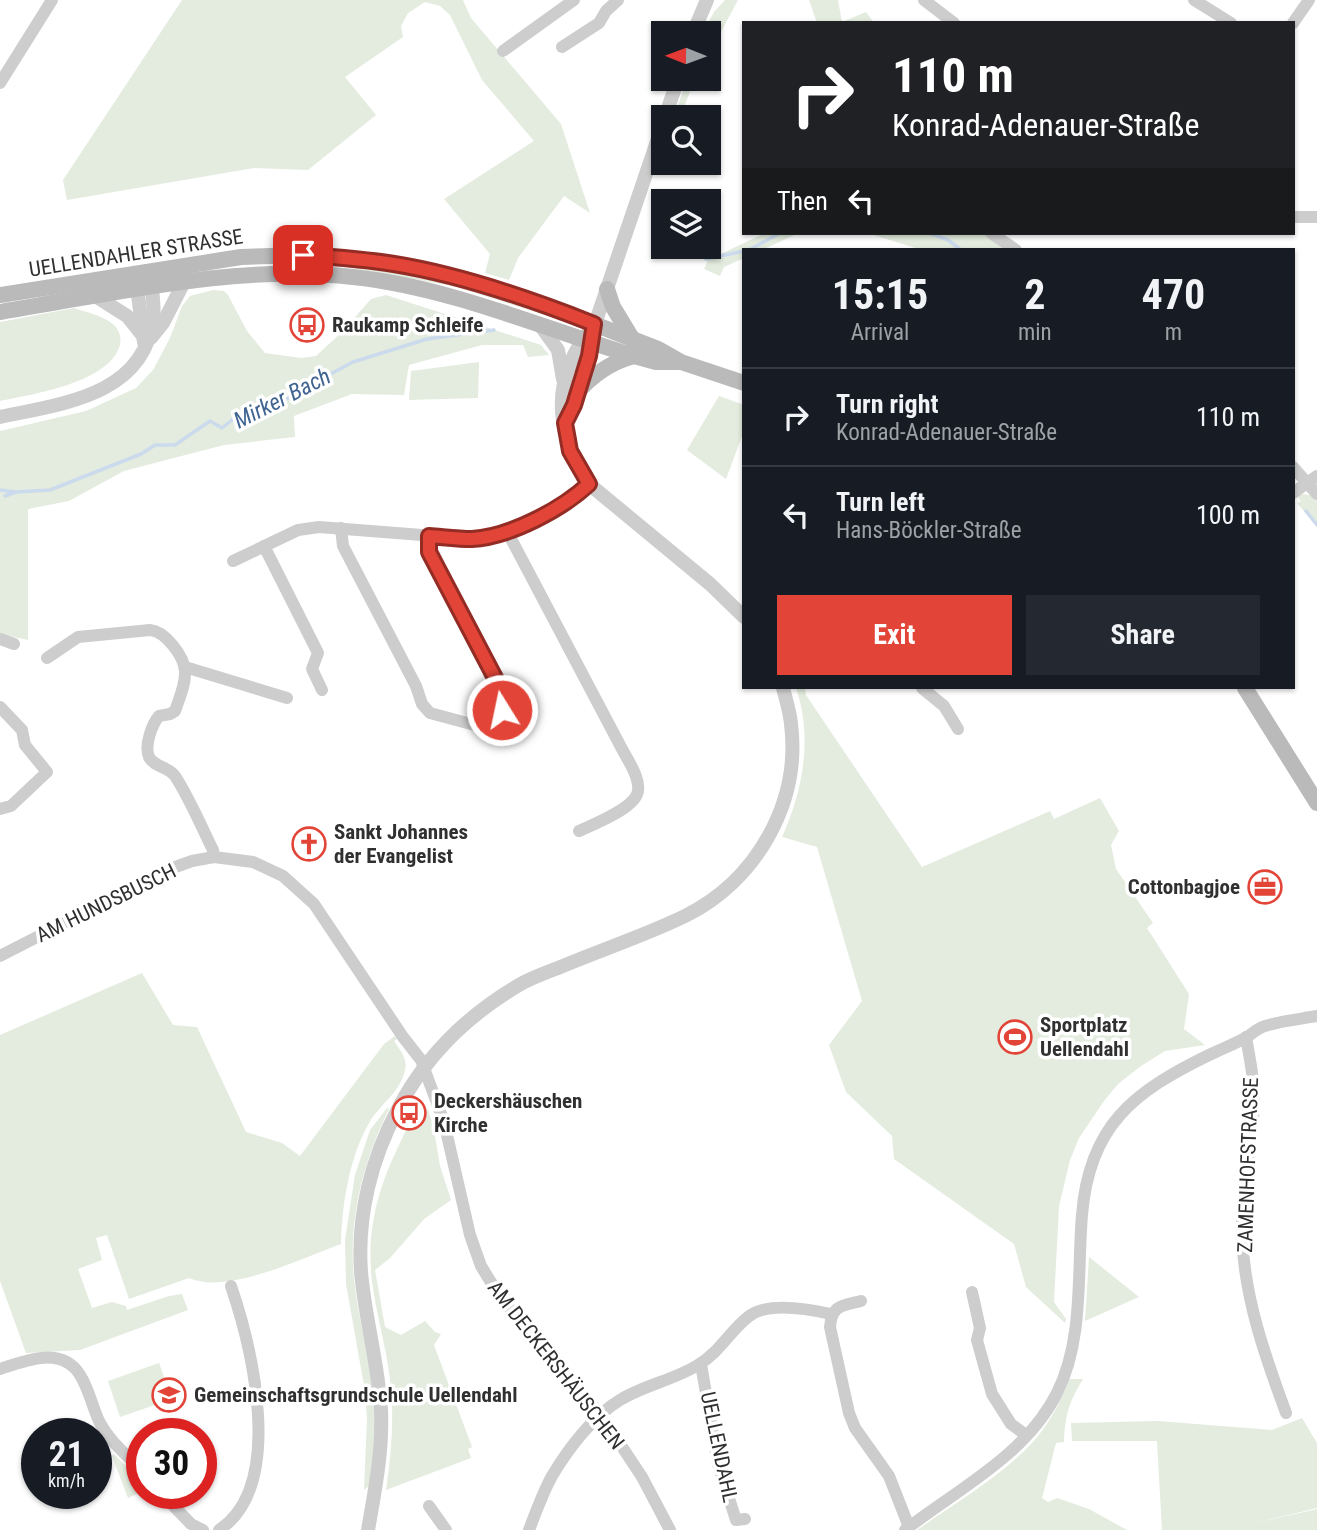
<!DOCTYPE html>
<meta charset="utf-8">
<style>
body{margin:0;font-family:"Roboto Condensed",sans-serif;background:#242831;color:#f1f3f6;height:100vh;display:flex;flex-direction:column;font-size:26px;white-space:nowrap}
*{box-sizing:border-box;margin:0}
p{font-size:23px;color:#9ea1a6}
.icon{flex:none;width:38px;height:38px;fill:none;stroke:currentColor;stroke-width:2;stroke-linecap:round;stroke-linejoin:round}
.map{position:relative;flex:1;overflow:hidden}
.side{position:absolute;left:742px;top:248px;width:553px;height:441px;display:flex;flex-direction:column;background:#171b24;border-radius:0px;box-shadow:0 2px 5px #0004}
.side>*{flex:none}
.banner{position:absolute;left:742px;top:21px;width:553px;height:214px;border-radius:0px;box-shadow:0 2px 5px #0004;background:#202124;color:#fff;overflow:hidden}
.needle{width:46px;rotate:271deg}
.controls{position:absolute;left:651px;top:21px;display:grid;gap:14px}
.controls a{display:grid;place-items:center;width:70px;height:70px;border-radius:0px;background:#171b24;box-shadow:0 2px 5px #0004;font-size:35px}
.speed{position:absolute;left:21px;top:1418px;display:flex;gap:14px;font-size:35px;font-weight:700;text-align:center}
.speed>*{display:grid;place-content:center;width:91px;height:91px;border-radius:50%;background:#171b24;box-shadow:0 2px 5px #0004;line-height:1}
.speed small{font-size:18px;font-weight:400}
.speed .limit{border:10px solid #d22;background:#fff;color:#111}
.pin{position:absolute;display:grid;place-items:center;width:60px;height:60px;color:#fff;margin:-30px;border-radius:14px;box-shadow:0 4px 10px #0006}
.me{position:absolute;width:77px;margin:-38px;rotate:350deg;stroke-linejoin:round;filter:drop-shadow(0 0 5px #0008)}
.turn{display:flex;align-items:center;gap:24px;height:147px;padding:0 35px;font-size:32px}
.turn .icon{width:91px;height:91px;stroke-width:2.5}
.turn b{display:block;font-size:49px;line-height:60px}
.then{display:flex;align-items:center;height:66px;padding:0 35px;background:#0003;gap:14px;font-size:26px}
.eta{display:flex;justify-content:space-evenly;align-items:center;height:119px;text-align:center}
.eta b{font-size:42px;font-weight:700;line-height:49px}
.primary-button{display:flex;gap:14px;margin-top:auto;padding:14px 35px}
.primary-button a{flex:1;height:80px;border-radius:0px;background:#e24437;color:#fff;font-size:28px;font-weight:700;line-height:80px;text-align:center}
.primary-button a+a{background:#242831;color:#f1f3f6}
ul{padding:0;list-style:none}
li{display:flex;align-items:center;gap:21px;height:98px;padding:0 35px;border-top:2px solid #363941}
li div{flex:1}
li b{display:block;font-size:26px}
li em{font-style:normal}
.map>svg:first-child{display:block}
</style>
<div class="map">
<svg width="1317" height="1530" viewBox="0 0 1317 1530">
<rect width="100%" height="100%" fill="#fff"/>
<g fill="#e3ecde">
<path d="M182,0h281l8,18 90,106 29,89 -26,-17 -46,62 -9,22 -24,-7 5,-19 -46,-55 90,-58 -52,-61 -32,-65 -10,-9 -15,-4 -17,11 -7,13 2,11 -58,40 31,38 -68,55 -54,-2 -187,32 -4,-20z"/>
<path d="M725,0h13l-29,54v-21h-6l11,-21z"/>
<path d="M809,0h29l4,22 24,-10 8,11h-57z"/>
<path d="M687,79h8l-15,38h-6z"/>
<path d="M765,233h34l-37,17h-18v8l-20,9 -4,9 -16,-7 4,-9z"/>
<path d="M867,233h118l20,17h-83z"/>
<path d="M355,265l98,19 99,30 -1,3 -98,-31 -97,-17z"/>
<path d="M213,290l11,1 4,4 19,36 18,22 36,5 15,-2 27,-25 28,-32 15,-4 155,50 8,10 -21,2 -5,-12h-41l-73,20 -5,30 -52,-1 -58,22 1,21 -71,8 -100,26 -55,30 -41,8v131l-28,-6v-203l86,-20 50,-23 17,-18 17,-32 12,-32 8,-10z"/>
<path d="M74,308c12,4 26,7 36,14 8,5 12,14 10,23 -11,38 -87,49 -120,56v-79z"/>
<path d="M479,362l-1,36 -69,2 2,-29z"/>
<path d="M719,396l25,9v26l-18,48 -39,-29z"/>
<path d="M1301,494l9,1 7,6v26l-20,-24 4,-2 -4,-5z"/>
<path d="M796,688h9l1,7 116,172 128,-56 4,8 46,-21 19,33 -8,14 5,24 37,54 -6,5 42,66 -5,35 21,16 -40,6 -24,15 -23,18 -14,17 -25,37 -9,22 -11,46 -5,96 12,17 -1,4 -39,-36 -12,-43 -120,-85 -2,-23 -46,-44 -17,-47 33,-44 -45,-154 -35,-10c21,-47 31,-99 14,-149z"/>
<path d="M142,973l31,52 24,2 49,105 36,11 18,13 84,-112 11,-8 2,3 -3,2c6,9 14,18 11,29 -4,22 -26,35 -36,53 -20,35 -27,82 -28,121 -39,14 -113,51 -152,34l-60,21 -22,-64 -11,3 6,22 -24,9 14,39 20,-6 14,4 1,4 42,-14 13,-2 6,16 -108,40 -54,3 -26,-72v-246z"/>
<path d="M423,1107l5,3 5,14 7,42 11,34 -27,19 -34,39 -15,12 10,57 16,8 24,-14 10,11 6,2 -7,11 38,102 -4,2 3,9 -85,32c5,-34 8,-68 5,-102 -3,-34 -13,-66 -18,-100 -8,-54 4,-98 27,-145 6,-12 12,-29 23,-36z"/>
<path d="M387,1108l2,1c-26,53 -41,111 -35,171 4,39 16,77 20,116 3,30 0,61 -5,90l-5,4 3,-71 -2,-28 -19,-107 -1,-44 10,-65 15,-45z"/>
<path d="M1089,1257l50,40 -54,24z"/>
<path d="M159,1363l13,36 -52,18 -12,-36z"/>
<path d="M1070,1379h13c-14,23 -18,36 -19,63l-8,1 -14,55 6,4 9,-4 32,11 38,21h-210c38,-27 82,-52 114,-86 18,-19 29,-42 39,-65z"/>
<path d="M1302,1418l15,25v65l-74,18 74,-17v21h-155l-5,-89h-85l-1,-18 87,-2 114,9z"/>
<path d="M114,1454l28,28 -1,10 -13,6 -16,-42z"/>
</g>
<g fill="none" stroke-linecap="round" stroke-linejoin="round">
<g stroke="#cbdaec" stroke-width="3.5">
<path d="M929,233l19,7 13,10"/>
<path d="M749,250l31,-17"/>
<path d="M706,259l38,-8"/>
<path d="M0,490l16,2 34,-2 91,-36 14,-9h20l35,-24 12,7 10,-8 39,-14 32,-15 20,-13 30,-16 74,-23 67,-9"/>
<path d="M5,496l11,-4"/>
<path d="M1306,511l11,14"/>
</g>
<g stroke="#cdcdcd" stroke-width="12">
<path d="M924,0l30,23"/>
<path d="M1194,0l37,23"/>
<path d="M1293,23l16,-23"/>
<path d="M562,47l37,-24 7,-12 12,-11"/>
<path d="M503,51l71,-51"/>
<path d="M0,83l52,-83"/>
<path d="M1293,217h24"/>
<path d="M991,233l25,17"/>
<path d="M1293,467l24,27"/>
<path d="M1293,493l24,-17"/>
<path d="M341,528l2,18 73,140 6,18 8,9 52,14c16,-5 20,-17 22,-32l-75,-143v-16"/>
<path d="M508,533l114,216c6,11 18,29 16,42 -2,17 -44,33 -59,40"/>
<path d="M264,546l54,107 -6,16 10,21"/>
<path d="M233,561l65,-31 21,-3 154,12 35,-6 60,-31 21,-18"/>
<path d="M0,639l14,5"/>
<path d="M47,658l31,-21 72,-7c15,1 34,26 35,41 1,13 -6,28 -10,40l-5,3 -11,2c-7,8 -15,30 -10,41 5,10 20,10 26,19 15,23 26,50 38,74l1,7"/>
<path d="M185,667l102,31"/>
<path d="M922,688l22,18 14,23"/>
<path d="M0,707l22,23 3,15 22,27 -36,34 -11,3"/>
<path d="M0,956l170,-87 22,-8 22,-4 39,5 30,14 31,28 89,133 18,23 23,62 26,113 11,31 19,31 101,118 41,62 28,53"/>
<path d="M1246,1037c4,23 9,46 8,70 -3,43 -13,85 -12,128 2,62 23,121 44,178"/>
<path d="M972,1292l8,36 -3,12 15,54 19,30 15,11"/>
<path d="M861,1301c-20,5 -29,4 -31,26l19,86 6,15 34,48 20,51"/>
<path d="M701,1364l17,100 18,56 9,-1"/>
<path d="M0,1369c26,-9 62,-23 80,6 9,14 12,31 19,46 10,20 28,34 43,50"/>
<path d="M161,1493l30,31 12,6"/>
<path d="M429,1506l17,24"/>
<path d="M219,1530c67,-44 33,-182 12,-244"/>
<path d="M529,1530c7,-18 14,-38 23,-54 16,-27 41,-60 68,-76 24,-15 54,-20 78,-35 21,-12 32,-34 50,-48 19,-16 61,-8 83,-3"/>
<path d="M905,1530c53,-41 121,-75 152,-137 27,-54 20,-119 25,-178 7,-89 51,-123 127,-160 12,-6 26,-11 38,-18 6,-4 11,-9 18,-11 16,-5 35,-7 52,-10"/>
</g>
<g stroke="#cdcdcd" stroke-width="14">
<path d="M693,33l14,-33"/>
<path d="M665,117l13,-38"/>
<path d="M136,279l8,63"/>
<path d="M97,297l30,19 16,20"/>
<path d="M595,324c-44,51 -42,105 -6,160l121,100 34,33"/>
<path d="M540,325l18,25 5,29"/>
<path d="M151,338l12,-15 21,-41"/>
<path d="M0,417c60,-13 144,-21 153,-98 2,-14 -1,-29 -3,-43"/>
<path d="M565,423c15,-31 23,-65 30,-99l68,-200"/>
<path d="M368,1530c7,-40 15,-80 13,-121 -3,-46 -16,-91 -20,-137 -4,-56 10,-113 37,-163 27,-52 70,-94 121,-124 12,-7 26,-12 39,-17 42,-18 86,-32 127,-52 71,-35 116,-113 106,-192 -1,-12 -5,-24 -8,-36"/>
</g>
<g stroke="#bababa" stroke-width="16">
<path d="M607,289l6,18 20,33"/>
<path d="M0,295l241,-38 62,-2 69,6 42,6 40,10 94,29 110,43 23,13 63,21"/>
<path d="M0,312c117,-19 235,-48 353,-35 95,10 190,51 281,79l22,6h23"/>
<path d="M576,394c16,-19 35,-32 58,-38"/>
<path d="M1245,688l72,115"/>
</g>
</g>
<g fill="none" stroke-linecap="round" stroke-linejoin="round">
<defs>
<path id="route" d="M303,255c31,2 61,4 91,9 68,11 137,35 200,60l-5,32 -15,49 -9,18 5,28 19,33c-27,25 -79,53 -117,55 -14,0 -29,-2 -43,-3v16l75,143 -2,15"/>
</defs>
<use href="#route" stroke="#932c24" stroke-width="18"/>
<use href="#route" stroke="#e24437" stroke-width="12"/>
</g>
<defs>
<symbol id="bus-ring" viewBox="-11 -11 22 22"><circle r="9.5" fill="#fff" stroke="#e24437" stroke-width="1.5"/><path d="M-5-6H5V4H4V6H2V4H-2V6H-4V4H-5ZM-3.5-4V0h7V-4ZM-3.5 1.2v1.5H-2V1.2ZM2 1.2v1.5H3.5V1.2Z" fill="#e24437"/></symbol>
<symbol id="church-ring" viewBox="-11 -11 22 22"><circle r="9.5" fill="#fff" stroke="#e24437" stroke-width="1.5"/><path d="M-1.2-6h2.4v3.5h3.3v2.4h-3.3V6h-2.4V-.1h-3.3v-2.4h3.3Z" fill="#e24437"/></symbol>
<symbol id="office-ring" viewBox="-11 -11 22 22"><circle r="9.5" fill="#fff" stroke="#e24437" stroke-width="1.5"/><path d="M-6-3h4V-5.5h4V-3h4V5H-6ZM-1-4.5V-3h2v-1.5ZM-6 0V1H6V0Z" fill="#e24437"/></symbol>
<symbol id="stadium-ring" viewBox="-11 -11 22 22"><circle r="9.5" fill="#fff" stroke="#e24437" stroke-width="1.5"/><path d="M0-5a6.5 5 0 1 0 0 10a6.5 5 0 1 0 0-10ZM-3.5-1.8h7v3.6h-7Z" fill="#e24437"/></symbol>
<symbol id="school-ring" viewBox="-11 -11 22 22"><circle r="9.5" fill="#fff" stroke="#e24437" stroke-width="1.5"/><path d="M0-5L7-2L0 1L-7-2ZM-4 1L0 2.5L4 1V4Q0 6-4 4Z" fill="#e24437"/></symbol>
</defs>
<g fill-rule="evenodd">
<use href="#bus-ring" x="288" y="306" width="38" height="38"/>
<use href="#church-ring" x="290" y="825" width="38" height="38"/>
<use href="#office-ring" x="1246" y="868" width="38" height="38"/>
<use href="#stadium-ring" x="996" y="1018" width="38" height="38"/>
<use href="#bus-ring" x="390" y="1094" width="38" height="38"/>
<use href="#school-ring" x="150" y="1376" width="38" height="38"/>
</g>
<g text-anchor="middle" stroke-width="7" stroke-linejoin="round" paint-order="stroke">
<g font-size="21" fill="#303030" stroke="#fff">
<text transform="translate(136 253) rotate(-9)" y="7">UELLENDAHLER STRASSE</text>
<text transform="translate(106 903) rotate(-26)" y="7">AM HUNDSBUSCH</text>
<text transform="translate(1248 1165) rotate(-88)" y="7">ZAMENHOFSTRASSE</text>
<text transform="translate(556 1365) rotate(52)" y="7">AM DECKERSHÄUSCHEN</text>
<text transform="translate(719 1447) rotate(78)" y="7">UELLENDAHL</text>
</g>
<g font-size="21" font-weight="bold" fill="#303030" stroke="#fff" text-anchor="start">
<text x="332" y="332">Raukamp Schleife</text>
<text x="334" y="839">Sankt Johannes<tspan x="334" dy="24">der Evangelist</tspan></text>
<text x="1240" y="894" text-anchor="end">Cottonbagjoe</text>
<text x="1040" y="1032">Sportplatz<tspan x="1040" dy="24">Uellendahl</tspan></text>
<text x="434" y="1108">Deckershäuschen<tspan x="434" dy="24">Kirche</tspan></text>
<text x="194" y="1402">Gemeinschaftsgrundschule Uellendahl</text>
</g>
<g font-size="23" font-style="italic" fill="#3f6491" stroke="#fff">
<text transform="translate(282 398) rotate(-27)" y="8">Mirker Bach</text>
</g>
</g>
</svg>
<div class="controls">
<a><svg class="needle" viewBox="-14 -14 28 28"><path d="M0-13l5 13h-10z" fill="#e53935"/><path d="M0 13l5-13h-10z" fill="#9ea1a6"/></svg></a>
<a><svg class="icon" aria-label="search" viewBox="0 0 24 24"><circle cx="10" cy="10" r="6"/><path d="M15 15l6 6"/></svg></a>
<a><svg class="icon" aria-label="layers" viewBox="0 0 24 24"><path d="M12 4l9 5-9 5-9-5zM3 14l9 5 9-5"/></svg></a>
</div>
<div class="speed"><div>21<small>km/h</small></div><div class="limit">30</div></div>
<div class="pin" style="left:303px;top:255px;background:#d93025"><svg class="icon" aria-label="arrive" viewBox="0 0 24 24"><path d="M6 21V4h12l-3 4 3 4H6"/></svg></div>
<svg class="me" style="left:502px;top:710px" viewBox="-20 -20 40 40"><circle r="17" fill="#e24437" stroke="#fff" stroke-width="3"/><path d="M0-11L8 9 0 5-8 9z" fill="#fff"/></svg>
<div class="banner">
<div class="turn"><svg class="icon" aria-label="right" viewBox="0 0 24 24"><path d="M7 20v-9h11M14 6l5 5-5 5"/></svg><div><b>110 m</b>Konrad-Adenauer-Straße</div></div>
<div class="then">Then<svg class="icon" aria-label="left" viewBox="0 0 24 24"><path d="M17 20v-9H6M10 6l-5 5 5 5"/></svg></div>
</div>
<section class="side">
<div class="eta">
<div><b>15:15</b><p>Arrival</p></div>
<div><b>2</b><p>min</p></div>
<div><b>470</b><p>m</p></div>
</div>
<ul>
<li><svg class="icon" aria-label="right" viewBox="0 0 24 24"><path d="M7 20v-9h11M14 6l5 5-5 5"/></svg><div><b>Turn right</b><p>Konrad-Adenauer-Straße</p></div><em>110 m</em></li>
<li><svg class="icon" aria-label="left" viewBox="0 0 24 24"><path d="M17 20v-9H6M10 6l-5 5 5 5"/></svg><div><b>Turn left</b><p>Hans-Böckler-Straße</p></div><em>100 m</em></li>
</ul>
<div class="primary-button"><a>Exit</a><a>Share</a></div>
</section>
</div>
